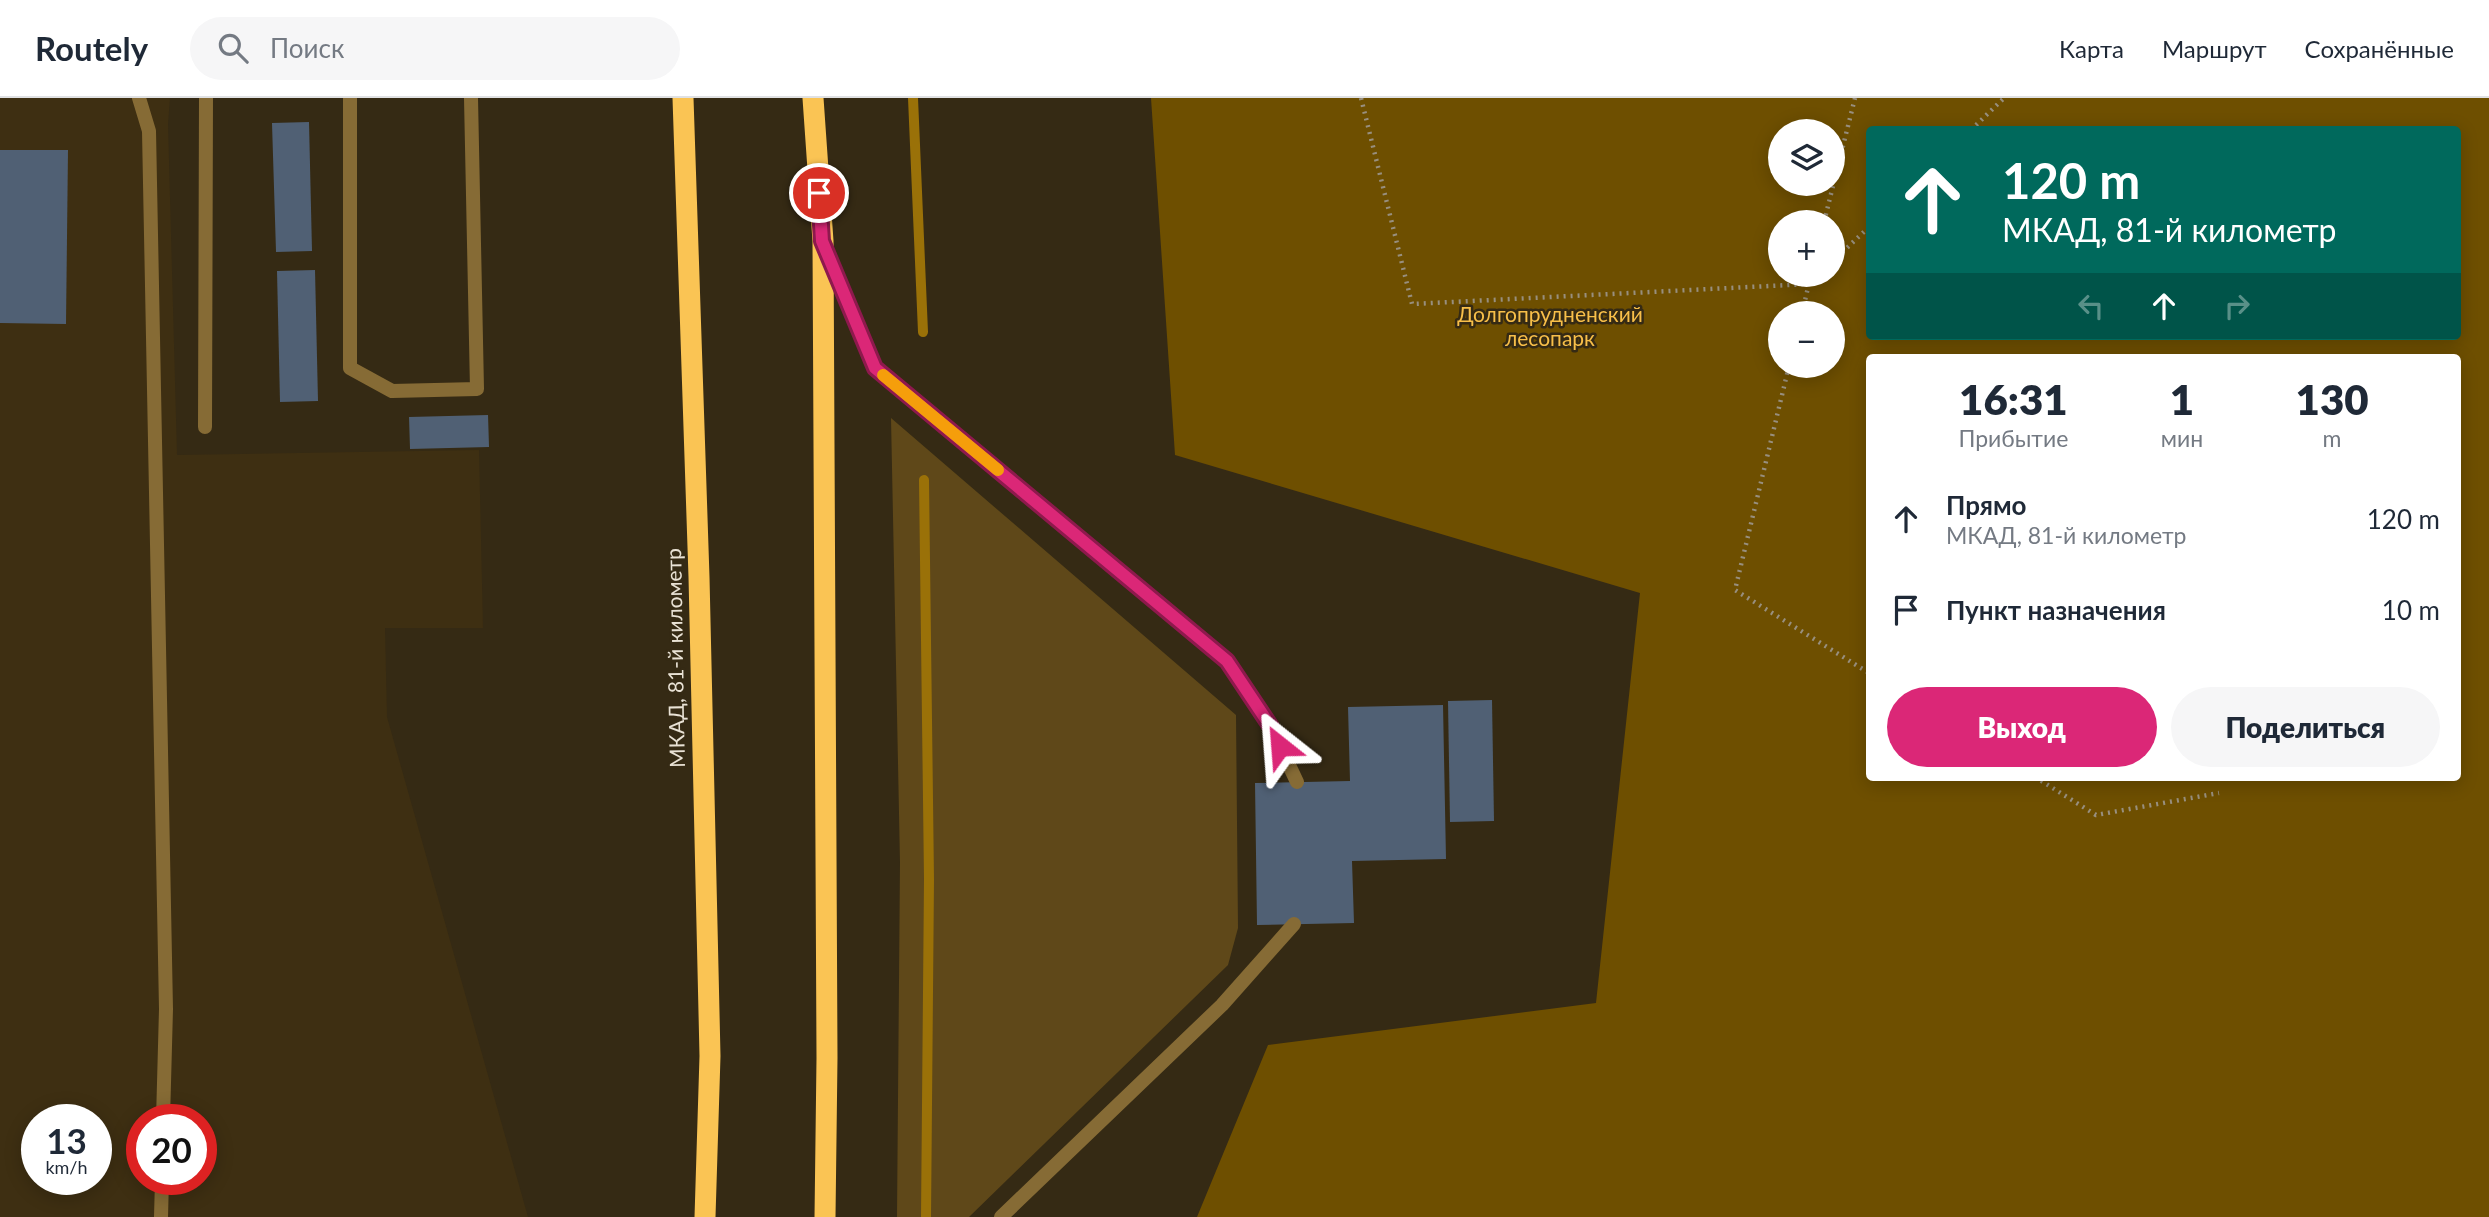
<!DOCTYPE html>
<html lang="ru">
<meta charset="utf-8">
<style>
body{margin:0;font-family:Lato,sans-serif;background:#f6f6f7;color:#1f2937;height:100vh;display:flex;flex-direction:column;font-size:26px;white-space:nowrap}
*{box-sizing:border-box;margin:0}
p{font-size:23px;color:#747a83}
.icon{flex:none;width:38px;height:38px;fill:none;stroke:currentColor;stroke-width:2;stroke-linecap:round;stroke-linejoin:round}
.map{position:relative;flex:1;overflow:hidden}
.side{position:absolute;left:1866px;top:256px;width:595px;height:427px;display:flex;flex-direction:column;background:#fff;border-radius:7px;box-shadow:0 4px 18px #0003}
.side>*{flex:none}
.top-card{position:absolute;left:1866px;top:28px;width:595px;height:214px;border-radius:7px;box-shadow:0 4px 18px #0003;background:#00695c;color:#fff;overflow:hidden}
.buttons{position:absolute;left:1768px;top:21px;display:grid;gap:14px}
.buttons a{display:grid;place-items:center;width:77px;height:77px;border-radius:50%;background:#fff;box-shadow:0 4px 18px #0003;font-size:35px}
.speed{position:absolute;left:21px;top:1006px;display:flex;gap:14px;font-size:35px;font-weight:700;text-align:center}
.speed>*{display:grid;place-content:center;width:91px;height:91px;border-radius:50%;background:#fff;box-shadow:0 4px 18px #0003;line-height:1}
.speed small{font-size:18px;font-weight:400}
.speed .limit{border:10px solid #d22;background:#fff;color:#111}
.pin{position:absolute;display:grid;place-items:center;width:60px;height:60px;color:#fff;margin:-30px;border:4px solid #fff;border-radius:50%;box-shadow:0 2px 7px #0007}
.me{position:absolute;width:77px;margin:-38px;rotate:332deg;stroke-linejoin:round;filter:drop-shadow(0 0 5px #0008)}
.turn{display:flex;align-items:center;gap:24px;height:147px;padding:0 21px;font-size:32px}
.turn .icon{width:91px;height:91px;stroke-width:2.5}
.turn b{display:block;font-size:49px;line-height:60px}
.lanes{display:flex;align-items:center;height:66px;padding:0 21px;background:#0003;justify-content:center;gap:35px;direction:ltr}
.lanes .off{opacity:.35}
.eta{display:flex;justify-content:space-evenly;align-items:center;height:119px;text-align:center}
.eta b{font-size:42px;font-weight:800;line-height:49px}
.action{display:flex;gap:14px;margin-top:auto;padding:14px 21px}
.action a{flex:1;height:80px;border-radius:42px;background:#db2777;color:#fff;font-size:28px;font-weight:800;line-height:80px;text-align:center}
.action a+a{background:#f6f6f7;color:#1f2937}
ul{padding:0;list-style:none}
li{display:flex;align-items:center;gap:21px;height:91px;padding:0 21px}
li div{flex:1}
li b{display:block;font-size:26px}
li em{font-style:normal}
header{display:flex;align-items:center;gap:42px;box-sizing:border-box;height:98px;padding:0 35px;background:#fff;border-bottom:2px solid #e0e1e3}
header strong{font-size:33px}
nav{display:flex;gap:38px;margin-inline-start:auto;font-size:24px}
.search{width:490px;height:63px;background:#f6f6f7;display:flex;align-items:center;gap:18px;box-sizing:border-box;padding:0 24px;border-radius:38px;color:#747a83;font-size:26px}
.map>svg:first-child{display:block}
</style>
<header>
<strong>Routely</strong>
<div class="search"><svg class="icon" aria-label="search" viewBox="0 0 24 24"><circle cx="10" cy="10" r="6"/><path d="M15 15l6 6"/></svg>Поиск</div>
<nav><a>Карта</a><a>Маршрут</a><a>Сохранённые</a></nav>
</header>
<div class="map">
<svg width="2489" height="1119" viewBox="0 0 2489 1119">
<rect width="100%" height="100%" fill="#352a14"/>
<path fill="#3e2f12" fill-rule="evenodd" d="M0,0h170l-2,26 9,331 302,-5 4,178h-98l2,89 141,500h-528zM37,1022h59v60h-59zM142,1022h59v60h-59z"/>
<path fill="#5f4819" d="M891,320l345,297 2,213 -10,37 -259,252h-72l3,-355z"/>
<path fill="#6e4f00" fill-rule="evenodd" d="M1151,0h1338v1119h-1292l71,-172 328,-42 44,-410 -465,-138zM1869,32h588v206h-588zM1780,33h52v53h-52zM1780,124h52v53h-52zM1780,215h52v53h-52zM1869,259h588v420h-588z"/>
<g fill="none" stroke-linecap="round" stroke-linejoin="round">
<g stroke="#9a7108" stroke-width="10">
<path d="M913,0l10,234"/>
<path d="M924,382l5,399 -3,338"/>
</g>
</g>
<g fill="#506074">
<path d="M309,24l3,129 -36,1 -4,-129z"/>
<path d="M0,52h68l-2,174 -66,-1z"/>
<path d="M315,172l3,131 -38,1 -3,-131z"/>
<path d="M488,317l1,32 -79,2 -1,-32z"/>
<path d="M1492,602l2,121 -44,1 -2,-121z"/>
<path d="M1443,607l3,154 -94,2 2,62 -97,2 -2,-142 95,-2 -2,-74z"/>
</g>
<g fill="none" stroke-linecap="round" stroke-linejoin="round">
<g stroke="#988f7e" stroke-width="4.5" stroke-dasharray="2 5" stroke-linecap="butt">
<path d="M1361,0l51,206 397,-20 10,-9"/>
<path d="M1971,32l33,-32"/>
<path d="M1824,124l31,-124"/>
<path d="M1832,164l37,-35"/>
<path d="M1802,215l9,-38"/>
<path d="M1789,268l-54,224 134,83"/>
<path d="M2035,679l61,38 123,-22"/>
</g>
<g stroke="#866b35" stroke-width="14">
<path d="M139,0l10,33 17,878 -3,111"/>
<path d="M350,0v270l42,23 85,-2 -6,-291"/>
<path d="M827,154l48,115 352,294 44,66 26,55"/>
<path d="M205,329l1,-329"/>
<path d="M161,1119l1,-37"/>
<path d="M1001,1119l221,-212 72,-81"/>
</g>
<g stroke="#fac454" stroke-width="21">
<path d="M683,0l16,479 11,479 -5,161"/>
<path d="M813,0l10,143 4,817 -2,159"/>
</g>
</g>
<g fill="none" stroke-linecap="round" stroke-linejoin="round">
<defs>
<path id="route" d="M819,95l3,48 53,127 352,293 44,66 9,19"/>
</defs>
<use href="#route" stroke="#8e194d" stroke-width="18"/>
<use href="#route" stroke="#db2777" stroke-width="12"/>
<path stroke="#f59e0b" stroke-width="12" d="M883,277l115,95"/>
</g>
<g text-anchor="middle" stroke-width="5" stroke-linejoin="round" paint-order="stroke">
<g font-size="21" fill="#f8bf49" stroke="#352a14">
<text x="1550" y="224">Долгопрудненский<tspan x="1550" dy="24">лесопарк</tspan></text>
</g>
<g font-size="21" fill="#e9e2d5" stroke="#352a14">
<text transform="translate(676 560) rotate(-91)" y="7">МКАД, 81-й километр</text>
</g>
</g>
</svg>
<div class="buttons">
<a><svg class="icon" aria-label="layers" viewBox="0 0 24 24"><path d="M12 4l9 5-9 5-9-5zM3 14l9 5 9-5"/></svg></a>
<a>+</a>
<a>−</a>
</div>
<div class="speed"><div>13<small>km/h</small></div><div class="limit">20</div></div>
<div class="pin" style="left:819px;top:95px;background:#d93025"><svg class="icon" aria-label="arrive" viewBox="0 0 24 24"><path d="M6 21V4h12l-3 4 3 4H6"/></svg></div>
<svg class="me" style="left:1280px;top:648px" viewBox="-20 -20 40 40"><path d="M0-17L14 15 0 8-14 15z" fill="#db2777" stroke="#fff" stroke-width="4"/></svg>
<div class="top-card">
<div class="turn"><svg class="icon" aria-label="ahead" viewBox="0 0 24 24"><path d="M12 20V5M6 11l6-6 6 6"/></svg><div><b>120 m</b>МКАД, 81-й километр</div></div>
<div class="lanes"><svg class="icon off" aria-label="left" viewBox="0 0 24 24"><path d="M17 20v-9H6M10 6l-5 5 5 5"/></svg><svg class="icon" aria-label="ahead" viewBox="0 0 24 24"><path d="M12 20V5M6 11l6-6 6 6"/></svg><svg class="icon off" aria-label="right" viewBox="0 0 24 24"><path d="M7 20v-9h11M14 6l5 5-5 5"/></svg></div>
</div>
<section class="side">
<div class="eta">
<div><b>16:31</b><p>Прибытие</p></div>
<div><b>1</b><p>мин</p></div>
<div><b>130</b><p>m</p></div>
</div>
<ul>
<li><svg class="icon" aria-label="ahead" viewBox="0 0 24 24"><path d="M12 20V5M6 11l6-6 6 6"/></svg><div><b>Прямо</b><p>МКАД, 81-й километр</p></div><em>120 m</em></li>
<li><svg class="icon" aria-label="arrive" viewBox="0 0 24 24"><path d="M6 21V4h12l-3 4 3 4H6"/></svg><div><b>Пункт назначения</b></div><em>10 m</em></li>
</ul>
<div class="action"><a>Выход</a><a>Поделиться</a></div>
</section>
</div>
